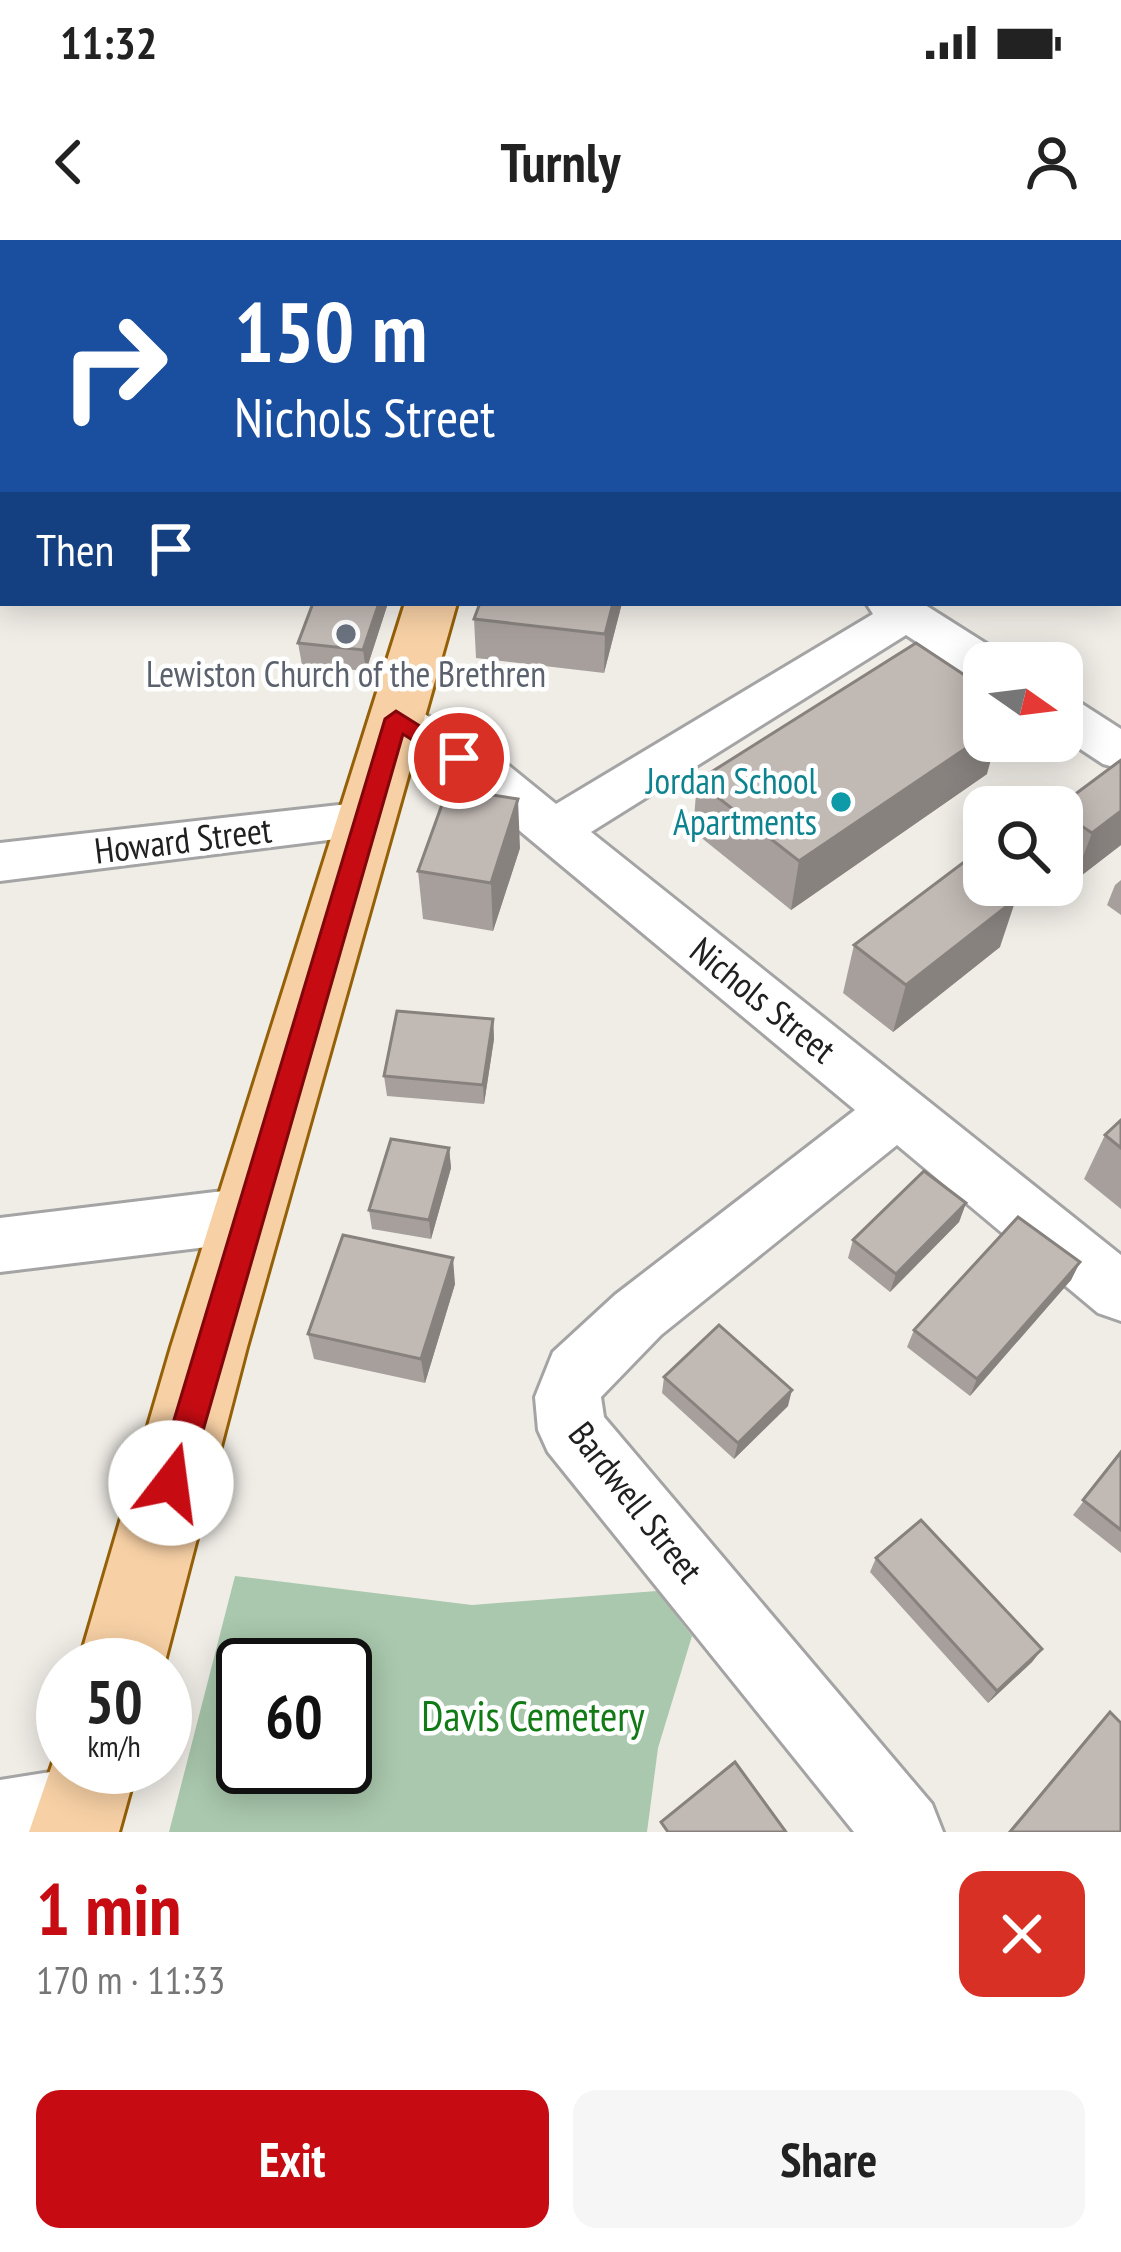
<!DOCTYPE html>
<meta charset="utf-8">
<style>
body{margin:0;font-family:"PT Sans Narrow",sans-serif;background:#f6f6f6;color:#222;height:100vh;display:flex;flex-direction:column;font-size:45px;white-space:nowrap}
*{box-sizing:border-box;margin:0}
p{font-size:39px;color:#767676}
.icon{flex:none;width:66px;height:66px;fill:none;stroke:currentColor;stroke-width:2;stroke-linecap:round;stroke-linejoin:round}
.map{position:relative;height:1592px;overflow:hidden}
.drawer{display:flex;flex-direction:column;background:#fff;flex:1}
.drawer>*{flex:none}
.top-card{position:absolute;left:0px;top:0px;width:1122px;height:366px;box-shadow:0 6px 30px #0003;background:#1a4fa0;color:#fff;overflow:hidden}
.needle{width:78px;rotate:104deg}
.tools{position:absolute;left:963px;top:402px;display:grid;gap:24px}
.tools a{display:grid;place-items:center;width:120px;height:120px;border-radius:24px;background:#fff;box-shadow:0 6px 30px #0003;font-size:60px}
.speed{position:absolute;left:36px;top:1398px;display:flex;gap:24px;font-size:60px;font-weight:700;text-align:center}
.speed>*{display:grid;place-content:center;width:156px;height:156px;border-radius:50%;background:#fff;box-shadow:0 6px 30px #0003;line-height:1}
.speed small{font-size:30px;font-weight:400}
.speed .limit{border:6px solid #111;border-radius:18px;background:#fff;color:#111}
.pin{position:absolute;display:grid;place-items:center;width:102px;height:102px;color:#fff;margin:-51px;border:6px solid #fff;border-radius:50%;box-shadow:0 3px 12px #0007}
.me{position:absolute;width:132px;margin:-66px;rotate:15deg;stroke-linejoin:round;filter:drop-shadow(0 0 9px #0008)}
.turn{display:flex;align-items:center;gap:42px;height:252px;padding:0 36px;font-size:54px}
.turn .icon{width:156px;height:156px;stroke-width:2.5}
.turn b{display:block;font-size:84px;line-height:102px}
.then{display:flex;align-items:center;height:114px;padding:0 36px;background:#0003;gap:24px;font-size:45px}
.round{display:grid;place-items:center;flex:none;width:126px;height:126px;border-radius:24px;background:#f6f6f6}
.head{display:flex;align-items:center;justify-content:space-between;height:204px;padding:0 36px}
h1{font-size:72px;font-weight:600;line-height:90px;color:#c60b12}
.button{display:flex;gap:24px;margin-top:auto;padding:24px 36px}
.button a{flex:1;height:138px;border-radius:24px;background:#c60b12;color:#fff;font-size:48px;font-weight:600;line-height:138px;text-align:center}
.button a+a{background:#f6f6f6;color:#222}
.status{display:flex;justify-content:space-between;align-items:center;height:84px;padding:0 60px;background:#fff;direction:ltr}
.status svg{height:33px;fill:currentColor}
header{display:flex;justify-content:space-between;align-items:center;height:156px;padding:0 36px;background:#fff;font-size:54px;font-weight:600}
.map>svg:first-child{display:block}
</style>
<div class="status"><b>11:32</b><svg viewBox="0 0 49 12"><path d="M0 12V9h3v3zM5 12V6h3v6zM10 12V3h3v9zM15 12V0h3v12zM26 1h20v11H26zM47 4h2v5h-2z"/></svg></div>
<header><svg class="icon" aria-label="back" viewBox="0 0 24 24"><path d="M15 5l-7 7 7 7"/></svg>Turnly<svg class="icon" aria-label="person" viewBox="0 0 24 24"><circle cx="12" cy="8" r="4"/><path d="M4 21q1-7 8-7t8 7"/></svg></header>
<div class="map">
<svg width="1121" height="1592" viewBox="0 0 1121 1592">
<rect width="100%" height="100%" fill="#f0ede7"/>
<path fill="#a9c8ad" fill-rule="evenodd" d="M235,1336l237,29 185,-14 35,45 -34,112 -11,84h-478zM243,1425h102v102h-102z"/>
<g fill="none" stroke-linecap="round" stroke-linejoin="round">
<defs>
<g id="minor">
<rect x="441" y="0" width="36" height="3"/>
<path d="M3,119v24l-3,1v-24z"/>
<rect x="0" y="329" width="3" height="28"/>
<path d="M866,363h56l79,50 6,10h-23v17l-17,-5 -61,-40 -315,197 530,423v66l-23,-8 -201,-168 -236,190 -60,62 3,20 328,387 11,28h-89l-306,-380 -10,-22 -3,-33 18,-45 62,-57 240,-185 -383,-319 -93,-60 -7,-12 7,-12 17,-5 17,5 95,58 48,39 317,-190z"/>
<path d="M1062,457l17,5 42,27v40l-18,-5 -41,-27z"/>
<path d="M366,562l18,5 8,13 -8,13 -384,48v-38z"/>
<path d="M248,948l22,8 9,19 -9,19 -22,8 -248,30v-54z"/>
<path d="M82,1527l27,12 12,27 -11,26h-110v-52z"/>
</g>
<g id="major">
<path d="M528,0h42l-43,3z"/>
<path d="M745,0h45l2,3h-45z"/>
<rect x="1119" y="186" width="2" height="29"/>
<path d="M405,363h52l-210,744 -83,318h-86l93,-318z"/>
<path d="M62,1496l1,31h74l-18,65h-90z"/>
</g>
</defs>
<use href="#minor" stroke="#a4a4a4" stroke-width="6"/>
<use href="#major" stroke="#946008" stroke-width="6"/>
<use href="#minor" fill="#fff" fill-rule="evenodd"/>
<use href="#major" fill="#f7d0a5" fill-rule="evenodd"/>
</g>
<g fill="#a69f9b">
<rect x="122" y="0" width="112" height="3"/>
<path d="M252,0h45l1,2 -46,1z"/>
<rect x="592" y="0" width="147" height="3"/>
<path d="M837,0h71l-5,3h-63z"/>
<path d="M313,363h75l-22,68 -64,-6 -4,-22z"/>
<path d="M480,363h142l-18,70 -128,-15 -2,-39z"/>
<path d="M1121,520v85l-48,37 -11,-8v-67z"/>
<path d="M987,534l-196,136 -98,-79 4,-50z"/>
<path d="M520,608l-27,83 -70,-12 -5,-48z"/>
<path d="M1121,640v35l-14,-10 8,-20z"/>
<path d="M854,705l146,2 -107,85 -50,-39z"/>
<path d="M493,779l1,20 -10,65 -97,-8 -3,-20z"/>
<path d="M1121,880v89l-37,-30 21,-44z"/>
<path d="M449,908l2,20 -20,71 -59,-10 -3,-19z"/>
<path d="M966,963l-7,19 -69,70 -42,-34 5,-18z"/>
<path d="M1080,1022l-9,18 -101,116 -63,-49 7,-17z"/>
<path d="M455,1044l-30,99 -111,-24 -6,-25z"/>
<path d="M664,1137l124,29 -54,53 -72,-66z"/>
<path d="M1121,1212v101l-48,-38z"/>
<path d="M876,1318l166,91 -10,13 -44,41 -118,-131z"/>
<path d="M1110,1472l11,120h-113l90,-108z"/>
</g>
<g fill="#87827e">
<path d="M720,0h19v3h-25z"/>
<path d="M879,0h29l-5,3h-24z"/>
<path d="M1121,89v37l-2,2v-37z"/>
<path d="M379,363h9l-22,68 -3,-21z"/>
<path d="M613,363h9l-18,70 1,-39z"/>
<path d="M984,469v32h12l-9,33 -196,136 8,-49z"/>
<path d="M518,559l2,49 -27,83 -2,-48z"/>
<path d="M1121,571v34l-48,37 19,-49z"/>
<path d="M1016,659l-16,48 -107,85 13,-47z"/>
<path d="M493,779l1,20 -10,65 -1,-19z"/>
<path d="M449,908l2,20 -20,71 -2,-19z"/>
<path d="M966,963l-7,19 -69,70 6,-18z"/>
<path d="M453,1018l2,26 -30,99 -4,-24z"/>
<path d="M1080,1022l-9,18 -101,116 7,-17z"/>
<path d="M792,1150l-4,16 -54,53 4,-16z"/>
<path d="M1042,1409l-10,13 -44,41 9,-12z"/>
</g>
<g fill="#c1b9b4" stroke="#87827e" stroke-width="3">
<path d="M49,0h61v3h-95z"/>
<rect x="138" y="0" width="44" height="3"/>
<rect x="391" y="0" width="36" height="3"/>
<path d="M632,0h88l-6,3h-77z"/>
<path d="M3,20v47h-3v-13z"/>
<path d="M1119,43l2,1v45l-2,2z"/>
<path d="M1121,221v31l-2,1v-31z"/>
<path d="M313,363h66l-16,47 -65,-7z"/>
<path d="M480,363h133l-8,31 -131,-15z"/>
<path d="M916,403l68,45v21l-3,2 3,2v23l-185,125 -102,-80z"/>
<path d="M1121,520v51l-29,22 -30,-20v-6h-4z"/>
<path d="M448,548l70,11 -27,84 -73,-12z"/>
<path d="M964,622l20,14v9h13l19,14 -110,86 -52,-40z"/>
<path d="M397,771l96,8 -10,66 -99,-9z"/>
<path d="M1121,880v28l-16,-13z"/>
<path d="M391,899l58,9 -20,72 -60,-10z"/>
<path d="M924,931l42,32 -70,71 -43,-34z"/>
<path d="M1018,977l62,45 -103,117 -63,-49z"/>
<path d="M343,995l110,23 -32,101 -113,-25z"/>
<path d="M719,1085l73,65 -54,53 -74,-66z"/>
<path d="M1121,1212v78l-38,-30z"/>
<path d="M921,1280l121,129 -45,42 -121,-133z"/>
<path d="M1110,1472l11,11v109h-111z"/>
<path d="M735,1522l51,70h-118l-7,-10z"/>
</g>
<path fill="#c60b12" stroke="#81070c" stroke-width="3" d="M396,471l75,47 -4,6h-17l-47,-30 -215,749 -5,11 -12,5 -11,-5 -5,-11 230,-764z"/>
<circle fill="#6b7280" stroke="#fff" stroke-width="4.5" cx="346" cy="394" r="12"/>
<circle fill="#0f9aa8" stroke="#fff" stroke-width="4.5" cx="841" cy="562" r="12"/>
<g text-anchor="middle" stroke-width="9" stroke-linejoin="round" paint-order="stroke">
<g font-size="36" fill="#5b616d" stroke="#fff">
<text x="346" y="447">Lewiston Church of the Brethren</text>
</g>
<g font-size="36" fill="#0d838f" stroke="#fff" text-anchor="end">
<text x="817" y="554">Jordan School<tspan x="817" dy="41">Apartments</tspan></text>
</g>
<g font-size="36" fill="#202020" stroke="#fff">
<text transform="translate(183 600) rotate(-7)" y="13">Howard Street</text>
<text transform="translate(763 760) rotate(39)" y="13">Nichols Street</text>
<text transform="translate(636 1262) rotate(52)" y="13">Bardwell Street</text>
</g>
<g font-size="42" fill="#127b16" stroke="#fff">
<text x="533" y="1491">Davis Cemetery</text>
</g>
</g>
</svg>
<div class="tools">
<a><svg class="needle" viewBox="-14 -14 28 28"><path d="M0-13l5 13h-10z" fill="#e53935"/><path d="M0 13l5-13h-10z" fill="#767676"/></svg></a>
<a><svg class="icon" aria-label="search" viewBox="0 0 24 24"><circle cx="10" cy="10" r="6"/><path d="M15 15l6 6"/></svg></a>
</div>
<div class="speed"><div>50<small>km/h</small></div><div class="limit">60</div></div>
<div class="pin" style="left:459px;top:518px;background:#d93025"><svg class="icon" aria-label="arrive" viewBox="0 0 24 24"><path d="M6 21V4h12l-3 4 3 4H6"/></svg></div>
<svg class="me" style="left:171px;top:1243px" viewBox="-20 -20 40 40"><circle r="19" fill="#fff"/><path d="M0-13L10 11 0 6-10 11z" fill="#c60b12"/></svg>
<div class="top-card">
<div class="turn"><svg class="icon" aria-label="right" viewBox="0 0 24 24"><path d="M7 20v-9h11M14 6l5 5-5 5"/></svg><div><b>150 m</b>Nichols Street</div></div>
<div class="then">Then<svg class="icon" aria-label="arrive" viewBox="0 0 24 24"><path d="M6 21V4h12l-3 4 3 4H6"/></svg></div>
</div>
</div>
<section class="drawer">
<div class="head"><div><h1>1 min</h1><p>170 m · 11:33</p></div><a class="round" style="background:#d93025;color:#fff"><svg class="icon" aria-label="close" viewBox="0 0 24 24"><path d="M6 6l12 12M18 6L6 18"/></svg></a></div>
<div class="button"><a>Exit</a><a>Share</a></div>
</section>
